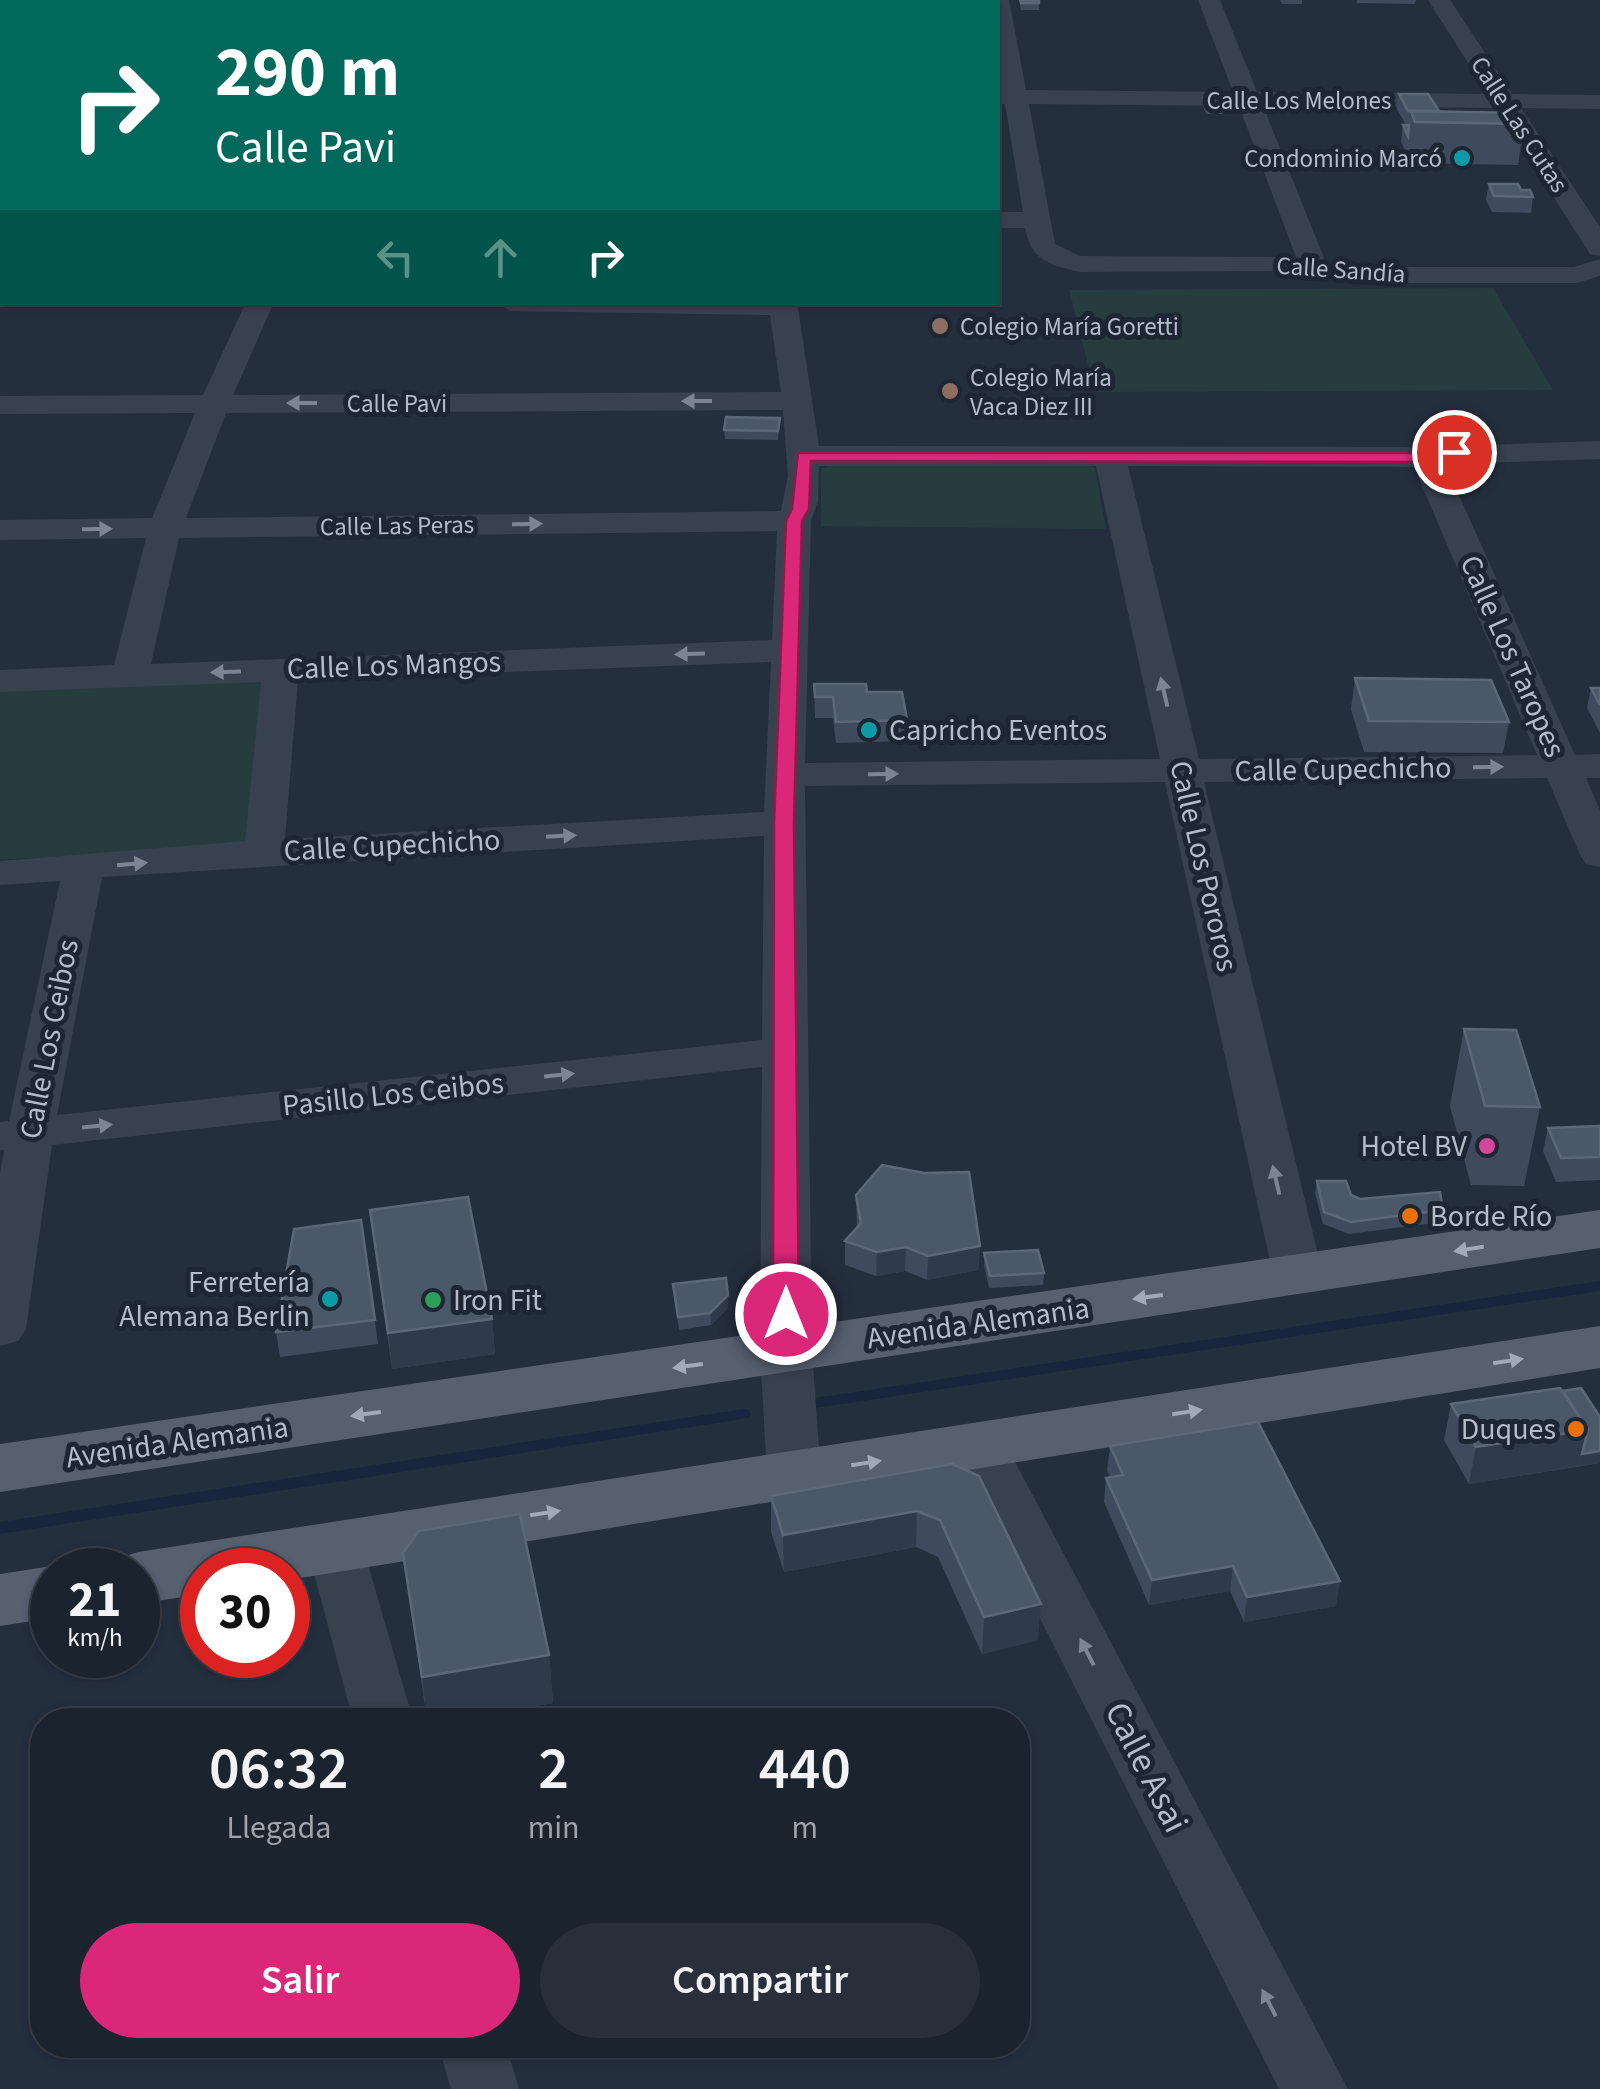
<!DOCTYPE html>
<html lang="es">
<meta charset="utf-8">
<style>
body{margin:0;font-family:"Source Sans 3",sans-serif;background:#282f3a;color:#f1f3f6;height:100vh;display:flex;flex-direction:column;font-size:38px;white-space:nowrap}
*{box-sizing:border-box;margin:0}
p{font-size:32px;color:#a0a4aa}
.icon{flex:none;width:55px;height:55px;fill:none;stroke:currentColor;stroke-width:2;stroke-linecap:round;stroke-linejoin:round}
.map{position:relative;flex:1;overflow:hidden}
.details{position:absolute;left:30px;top:1708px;width:1000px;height:350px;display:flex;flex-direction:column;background:#1b232e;border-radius:40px;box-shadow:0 2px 8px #0004,0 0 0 2px #39404a}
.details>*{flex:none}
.banner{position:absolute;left:0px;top:0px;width:1000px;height:305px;box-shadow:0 2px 8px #0004,0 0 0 2px #39404a;background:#00695c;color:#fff;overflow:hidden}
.speed{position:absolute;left:30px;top:1548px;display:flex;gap:20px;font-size:50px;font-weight:700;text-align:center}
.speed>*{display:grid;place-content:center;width:130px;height:130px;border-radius:50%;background:#1b232e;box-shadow:0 2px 8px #0004,0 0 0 2px #39404a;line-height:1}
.speed small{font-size:25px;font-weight:400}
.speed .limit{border:15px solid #d22;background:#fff;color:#111}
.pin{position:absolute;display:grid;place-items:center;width:85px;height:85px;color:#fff;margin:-42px;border:5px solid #fff;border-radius:50%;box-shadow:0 2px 10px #0007}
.me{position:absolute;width:110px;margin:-55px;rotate:0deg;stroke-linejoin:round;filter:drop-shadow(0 0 8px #0008)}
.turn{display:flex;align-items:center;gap:35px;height:210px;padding:0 50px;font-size:45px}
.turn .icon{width:130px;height:130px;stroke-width:2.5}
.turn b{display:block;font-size:70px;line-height:85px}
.lanes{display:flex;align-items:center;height:95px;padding:0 50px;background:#0003;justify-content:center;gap:50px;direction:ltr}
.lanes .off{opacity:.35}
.eta{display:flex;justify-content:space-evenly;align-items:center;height:170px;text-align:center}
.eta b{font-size:60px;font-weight:600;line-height:70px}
.primary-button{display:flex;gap:20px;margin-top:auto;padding:20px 50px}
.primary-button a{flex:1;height:115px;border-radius:60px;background:#db2777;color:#fff;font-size:40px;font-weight:600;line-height:115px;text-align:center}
.primary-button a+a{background:#282f3a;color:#f1f3f6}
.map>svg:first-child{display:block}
</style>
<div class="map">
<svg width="1600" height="2089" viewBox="0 0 1600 2089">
<rect width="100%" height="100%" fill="#242f3e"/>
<g fill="#263c3f">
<path d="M1493,288l60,102 -458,2 -26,-102z"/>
<path d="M1086,463l9,5 11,61 -285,-3v-57l12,-5z"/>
<path d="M267,672l-15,173 -252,15v-173z"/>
</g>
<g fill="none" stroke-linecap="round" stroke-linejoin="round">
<g fill="#17263c" fill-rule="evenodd">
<path d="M1600,1281v10l-785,117 -5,-1 -2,-4 2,-4 5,-1z"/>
<path d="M744,1409l5,1 2,4 -2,4 -749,116v-12z"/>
</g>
<g fill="#38414e" fill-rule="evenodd">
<path d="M188,0h104l2,2h-104z"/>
<path d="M764,0h22v2h-21z"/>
<path d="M987,0h22l17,90 207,2 -35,-92h22l37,92 231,2 -60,-94h22l62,94 88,1v14l-79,-1 79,119v29l-10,-2 -93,-146 -234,-2 63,157 22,4h226l26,-8v17l-23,7h-229l-65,-12 -203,1c-30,-7 -49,-11 -55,-44h-27v-16h25l-18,-108h-7v-14h4l-4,-28v-60zM1029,104l210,2 57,151 -216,-1 -25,-12z"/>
<rect x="0" y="49" width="2" height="14"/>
<rect x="0" y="117" width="2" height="14"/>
<rect x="0" y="195" width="2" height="16"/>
<path d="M246,302h28l-41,93 548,-3 -11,-77 -260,-4 -14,-9h301l22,144 607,1 174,-6v18l-155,5 130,291 25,-1v24h-14l14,32v57l-14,-3 -6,-9 -33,-77 -343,4 119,493 -7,12 -18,4 -18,-4 -7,-12 -108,-493 -360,4 7,565 9,123 -8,14 -19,5 -19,-5 -8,-14 -7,-123 2,-284 -710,78 -26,184 -8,12 -18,5v-173l4,-23h-4v-28l9,-1 51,-240 -60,4v-24l245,-20 16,-159 -261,10v-22l114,-5 32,-127 -146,2v-20l152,-2 43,-105 -195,1v-18l203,-1zM783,410l5,66 -7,35 -595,7 40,-105zM819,466h277l64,293 -355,4 6,-242 7,-20zM1128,466l286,1 123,288 -338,4zM777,531l-5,109 -621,24 28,-126zM771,662l-7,150 -479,27 13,-159zM764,836l-2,204 -705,75 45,-238z"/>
<path d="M979,1426l19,6 8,13 342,644h-69l-327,-644 8,-13z"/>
<path d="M335,1526l20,6 8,15 50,173h-60l-46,-173 8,-15z"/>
<path d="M438,2045h68l13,44h-68z"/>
</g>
<g fill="#56606e" fill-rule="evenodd">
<path d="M1600,1210v38l-1600,244v-48z"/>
<path d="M1600,1326v42l-1312,212v-10h-86v24l-64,10v-34h-30l5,-10 25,-8z"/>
<path d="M52,1566l14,4h-14v48l-52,8v-52z"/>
</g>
</g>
<g fill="#3f4b5c">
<path d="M1019,0h20v10h-18z"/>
<path d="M1280,0h22v4h-20z"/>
<path d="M1357,0h59l-1,4 -58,-1z"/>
<path d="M1399,94l39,18 86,12 -6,41 -108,-2 -9,-22 2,-16h3l-9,-16z"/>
<path d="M1204,98l26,8 -1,8h-23l-3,-8z"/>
<path d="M1489,184l32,6 12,7 -2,16 -39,-1 -6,-12z"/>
<path d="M780,418l-2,22 -53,-1 -1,-9z"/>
<path d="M1355,678l154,44 -6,31 -139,-1 -13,-43z"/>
<path d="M814,684l53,8 40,28 -1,21 -70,2 -3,-25h-18z"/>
<path d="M1591,688h9v45l-13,-25z"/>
<path d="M1464,1029l76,78 -16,79 -53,-1 -21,-79z"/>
<path d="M1600,1126v54l-44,2 -13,-31 5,-23z"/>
<path d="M1317,1181l43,18 83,11 -2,12 -92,12 -26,-10 -8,-31z"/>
<path d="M856,1195l124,51 -2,24 -51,10 -22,-9 -29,5 -31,-11v-24l12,-14z"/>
<path d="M370,1210l122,109 3,35 -103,15z"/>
<path d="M361,1220l17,124 -98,13 -4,-25z"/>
<path d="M984,1253l60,20 -1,12 -54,3 -5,-23z"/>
<path d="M673,1284l55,11v13l-17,17 -32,5z"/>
<path d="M1560,1388l40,75 -131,21 -25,-44 7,-36z"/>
<path d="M1110,1446l226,160 -92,16 -14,-31 -81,14 -45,-103 2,-24 4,-1 -3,-7z"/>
<path d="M952,1464l86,176 -56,14 -44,-97 -22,-10 -132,25 -13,-40v-36z"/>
<path d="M403,1553l146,102 4,48 -99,17h-27z"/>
</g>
<g fill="#2f3b4b">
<path d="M980,1246l-2,24 -51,10 1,-24z"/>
<path d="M906,1247l-1,24 -29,5 1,-24z"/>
<path d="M728,1295v13l-17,17 -1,-12z"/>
<path d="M492,1319l3,35 -103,15 -4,-36z"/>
<path d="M1588,1430l-9,36 -110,18 7,-37z"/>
<path d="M1600,1451v12l-21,3 3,-12z"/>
<path d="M917,1511l-1,36 -132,25 -1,-37z"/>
<path d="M1233,1566l-3,25 -81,14 3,-25z"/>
<path d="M1340,1581l-4,25 -92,16 3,-25z"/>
<path d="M1041,1604l-3,36 -56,14 2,-37z"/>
<path d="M549,1655l4,48 -99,17h-27l-5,-43z"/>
</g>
<g fill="#4b5868" stroke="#5c6777" stroke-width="2.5">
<path d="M1020,0h19v3h-18z"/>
<path d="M1399,94h29l11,17h-31z"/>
<path d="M1204,98h13l10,3 3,5h-23z"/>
<path d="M1411,111l108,2 5,11 -109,-2z"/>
<path d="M1403,125h6l-1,11z"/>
<path d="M1489,184h29l3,6h9l3,7 -39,-1z"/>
<path d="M726,417l54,1 -2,13 -54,-1z"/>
<path d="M1355,678l136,2 18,42 -140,-1z"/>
<path d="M814,684h52l1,8h35l5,28 -71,2 -3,-25h-18z"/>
<path d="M1591,688h9v17z"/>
<path d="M1464,1029l52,1 24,77 -55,-1z"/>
<path d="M1600,1126v31l-39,1 -13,-30z"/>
<path d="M882,1165l42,8 45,-1 11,74 -52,10 -22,-9 -29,5 -32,-11 16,-18 -5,-28z"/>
<path d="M1317,1181h29l5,14 9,4 80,-7 3,18 -92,12 -27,-10z"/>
<path d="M468,1197l24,122 -104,14 -18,-123z"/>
<path d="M361,1220l14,100 -99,12 18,-103z"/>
<path d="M1038,1250l6,23 -54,3 -6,-23z"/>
<path d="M726,1278l2,17 -18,18 -32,4 -5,-33z"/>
<path d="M1560,1388l28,42 -112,17 -25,-43z"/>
<path d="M1581,1388l19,29v34l-18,3 6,-24 -25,-39z"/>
<path d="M1258,1422l82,159 -93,16 -14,-31 -81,14 -46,-102 17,-3 -13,-29z"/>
<path d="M952,1464l27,12 62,128 -57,13 -44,-97 -23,-9 -134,24 -12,-39z"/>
<path d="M520,1514l29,141 -127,22 -19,-124 16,-22z"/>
</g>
<defs><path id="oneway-solid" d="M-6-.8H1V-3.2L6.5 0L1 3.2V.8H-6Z" transform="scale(2.5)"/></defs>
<g fill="#7c8592">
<use href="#oneway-solid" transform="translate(697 401) rotate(180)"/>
<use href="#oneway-solid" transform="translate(302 403) rotate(180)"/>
<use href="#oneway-solid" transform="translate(527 524) rotate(-1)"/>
<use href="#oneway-solid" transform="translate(97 529) rotate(-1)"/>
<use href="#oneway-solid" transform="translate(690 654) rotate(178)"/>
<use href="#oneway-solid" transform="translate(226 672) rotate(178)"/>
<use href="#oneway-solid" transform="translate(1164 692) rotate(-103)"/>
<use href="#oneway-solid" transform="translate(1488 767) rotate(-1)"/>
<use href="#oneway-solid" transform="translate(883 774) rotate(-1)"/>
<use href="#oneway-solid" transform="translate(561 836) rotate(-3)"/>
<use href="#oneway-solid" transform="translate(132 864) rotate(-5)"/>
<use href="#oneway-solid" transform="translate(559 1075) rotate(-6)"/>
<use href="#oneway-solid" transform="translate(97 1126) rotate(-6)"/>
<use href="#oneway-solid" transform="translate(1276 1180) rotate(-103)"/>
<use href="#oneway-solid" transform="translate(1087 1652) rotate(-117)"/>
<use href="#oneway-solid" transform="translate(1269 2003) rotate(-117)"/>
</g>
<g fill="#a1aab7">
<use href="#oneway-solid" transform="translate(1469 1249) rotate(171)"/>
<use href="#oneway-solid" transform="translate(1148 1297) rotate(172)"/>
<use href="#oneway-solid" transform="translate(1508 1361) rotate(-9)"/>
<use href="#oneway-solid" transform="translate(688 1366) rotate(172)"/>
<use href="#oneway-solid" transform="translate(1187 1412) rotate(-9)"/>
<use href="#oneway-solid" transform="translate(366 1414) rotate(172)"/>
<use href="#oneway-solid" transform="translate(866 1463) rotate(-9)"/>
<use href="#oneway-solid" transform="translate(545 1513) rotate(-9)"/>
</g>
<path fill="#db2777" stroke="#8e194d" stroke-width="2.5" d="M1454,448l6,1v7l-34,6 -615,-1 -2,48 -7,12 -8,302 5,491 -13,8 -9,-2 -4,-6 1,-491 12,-302 6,-12 6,-56h628z"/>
<g fill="#0f9aa8" stroke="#1d2633" stroke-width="4">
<circle cx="1462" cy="158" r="10"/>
<circle cx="869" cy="730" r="10"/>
<circle cx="330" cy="1299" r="10"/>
</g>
<g fill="#8d6e63" stroke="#1d2633" stroke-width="4">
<circle cx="940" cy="326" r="10"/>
<circle cx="950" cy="391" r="10"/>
</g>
<circle fill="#d1479c" stroke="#1d2633" stroke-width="4" cx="1487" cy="1146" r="10"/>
<g fill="#e8710a" stroke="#1d2633" stroke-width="4">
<circle cx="1410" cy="1216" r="10"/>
<circle cx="1576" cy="1429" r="10"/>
</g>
<circle fill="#2e9e5b" stroke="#1d2633" stroke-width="4" cx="433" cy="1300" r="10"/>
<g text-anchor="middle" stroke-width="10" stroke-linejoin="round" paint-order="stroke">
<g font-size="25" fill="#b4bcc9" stroke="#1d2633">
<text x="1299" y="109">Calle Los Melones</text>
<text transform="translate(1520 124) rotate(57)" y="9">Calle Las Cutas</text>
<text transform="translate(1341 269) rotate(4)" y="9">Calle Sandía</text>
<text x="397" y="412">Calle Pavi</text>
<text transform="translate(397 525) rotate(-1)" y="9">Calle Las Peras</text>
</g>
<g font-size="25" fill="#b4bcc9" stroke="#1d2633" text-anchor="start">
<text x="1442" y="167" text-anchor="end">Condominio Marcó</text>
<text x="960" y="335">Colegio María Goretti</text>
<text x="970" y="386">Colegio María<tspan x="970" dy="29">Vaca Diez III</tspan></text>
</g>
<g font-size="30" fill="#b4bcc9" stroke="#1d2633">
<text transform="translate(1513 656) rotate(66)" y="10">Calle Los Taropes</text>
<text transform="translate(394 665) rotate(-2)" y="10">Calle Los Mangos</text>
<text transform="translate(1343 769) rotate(-1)" y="10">Calle Cupechicho</text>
<text transform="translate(392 845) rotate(-3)" y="10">Calle Cupechicho</text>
<text transform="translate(1204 866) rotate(77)" y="10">Calle Los Pororos</text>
<text transform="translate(49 1039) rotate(-79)" y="10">Calle Los Ceibos</text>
<text transform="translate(393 1094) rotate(-6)" y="10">Pasillo Los Ceibos</text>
<text transform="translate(978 1323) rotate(-8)" y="10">Avenida Alemania</text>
<text transform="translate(177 1442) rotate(-8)" y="10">Avenida Alemania</text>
</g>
<g font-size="30" fill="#b4bcc9" stroke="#1d2633" text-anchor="start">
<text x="889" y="740">Capricho Eventos</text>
<text x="1467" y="1156" text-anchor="end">Hotel BV</text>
<text x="1430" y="1226">Borde Río</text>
<text x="310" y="1292" text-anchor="end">Ferretería<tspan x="310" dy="34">Alemana Berlin</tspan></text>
<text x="453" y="1310">Iron Fit</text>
<text x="1556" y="1439" text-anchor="end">Duques</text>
</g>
<g font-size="35" fill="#b4bcc9" stroke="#1d2633">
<text transform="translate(1147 1767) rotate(63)" y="12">Calle Asai</text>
</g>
</g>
</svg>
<div class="speed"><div>21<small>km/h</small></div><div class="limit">30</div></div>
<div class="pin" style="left:1454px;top:452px;background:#d93025"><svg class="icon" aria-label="arrive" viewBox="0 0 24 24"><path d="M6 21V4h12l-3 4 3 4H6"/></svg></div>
<svg class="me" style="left:786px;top:1314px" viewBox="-20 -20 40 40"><circle r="17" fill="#db2777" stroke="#fff" stroke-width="3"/><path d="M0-11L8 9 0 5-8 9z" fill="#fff"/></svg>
<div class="banner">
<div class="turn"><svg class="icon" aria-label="right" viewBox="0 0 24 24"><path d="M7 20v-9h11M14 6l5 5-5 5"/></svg><div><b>290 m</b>Calle Pavi</div></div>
<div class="lanes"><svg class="icon off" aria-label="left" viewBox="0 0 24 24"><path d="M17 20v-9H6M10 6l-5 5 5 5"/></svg><svg class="icon off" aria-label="ahead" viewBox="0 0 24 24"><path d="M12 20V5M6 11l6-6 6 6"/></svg><svg class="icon" aria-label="right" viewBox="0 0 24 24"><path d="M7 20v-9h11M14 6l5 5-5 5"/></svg></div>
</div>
<section class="details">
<div class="eta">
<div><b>06:32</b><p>Llegada</p></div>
<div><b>2</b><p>min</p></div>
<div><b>440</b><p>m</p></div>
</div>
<div class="primary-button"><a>Salir</a><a>Compartir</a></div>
</section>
</div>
